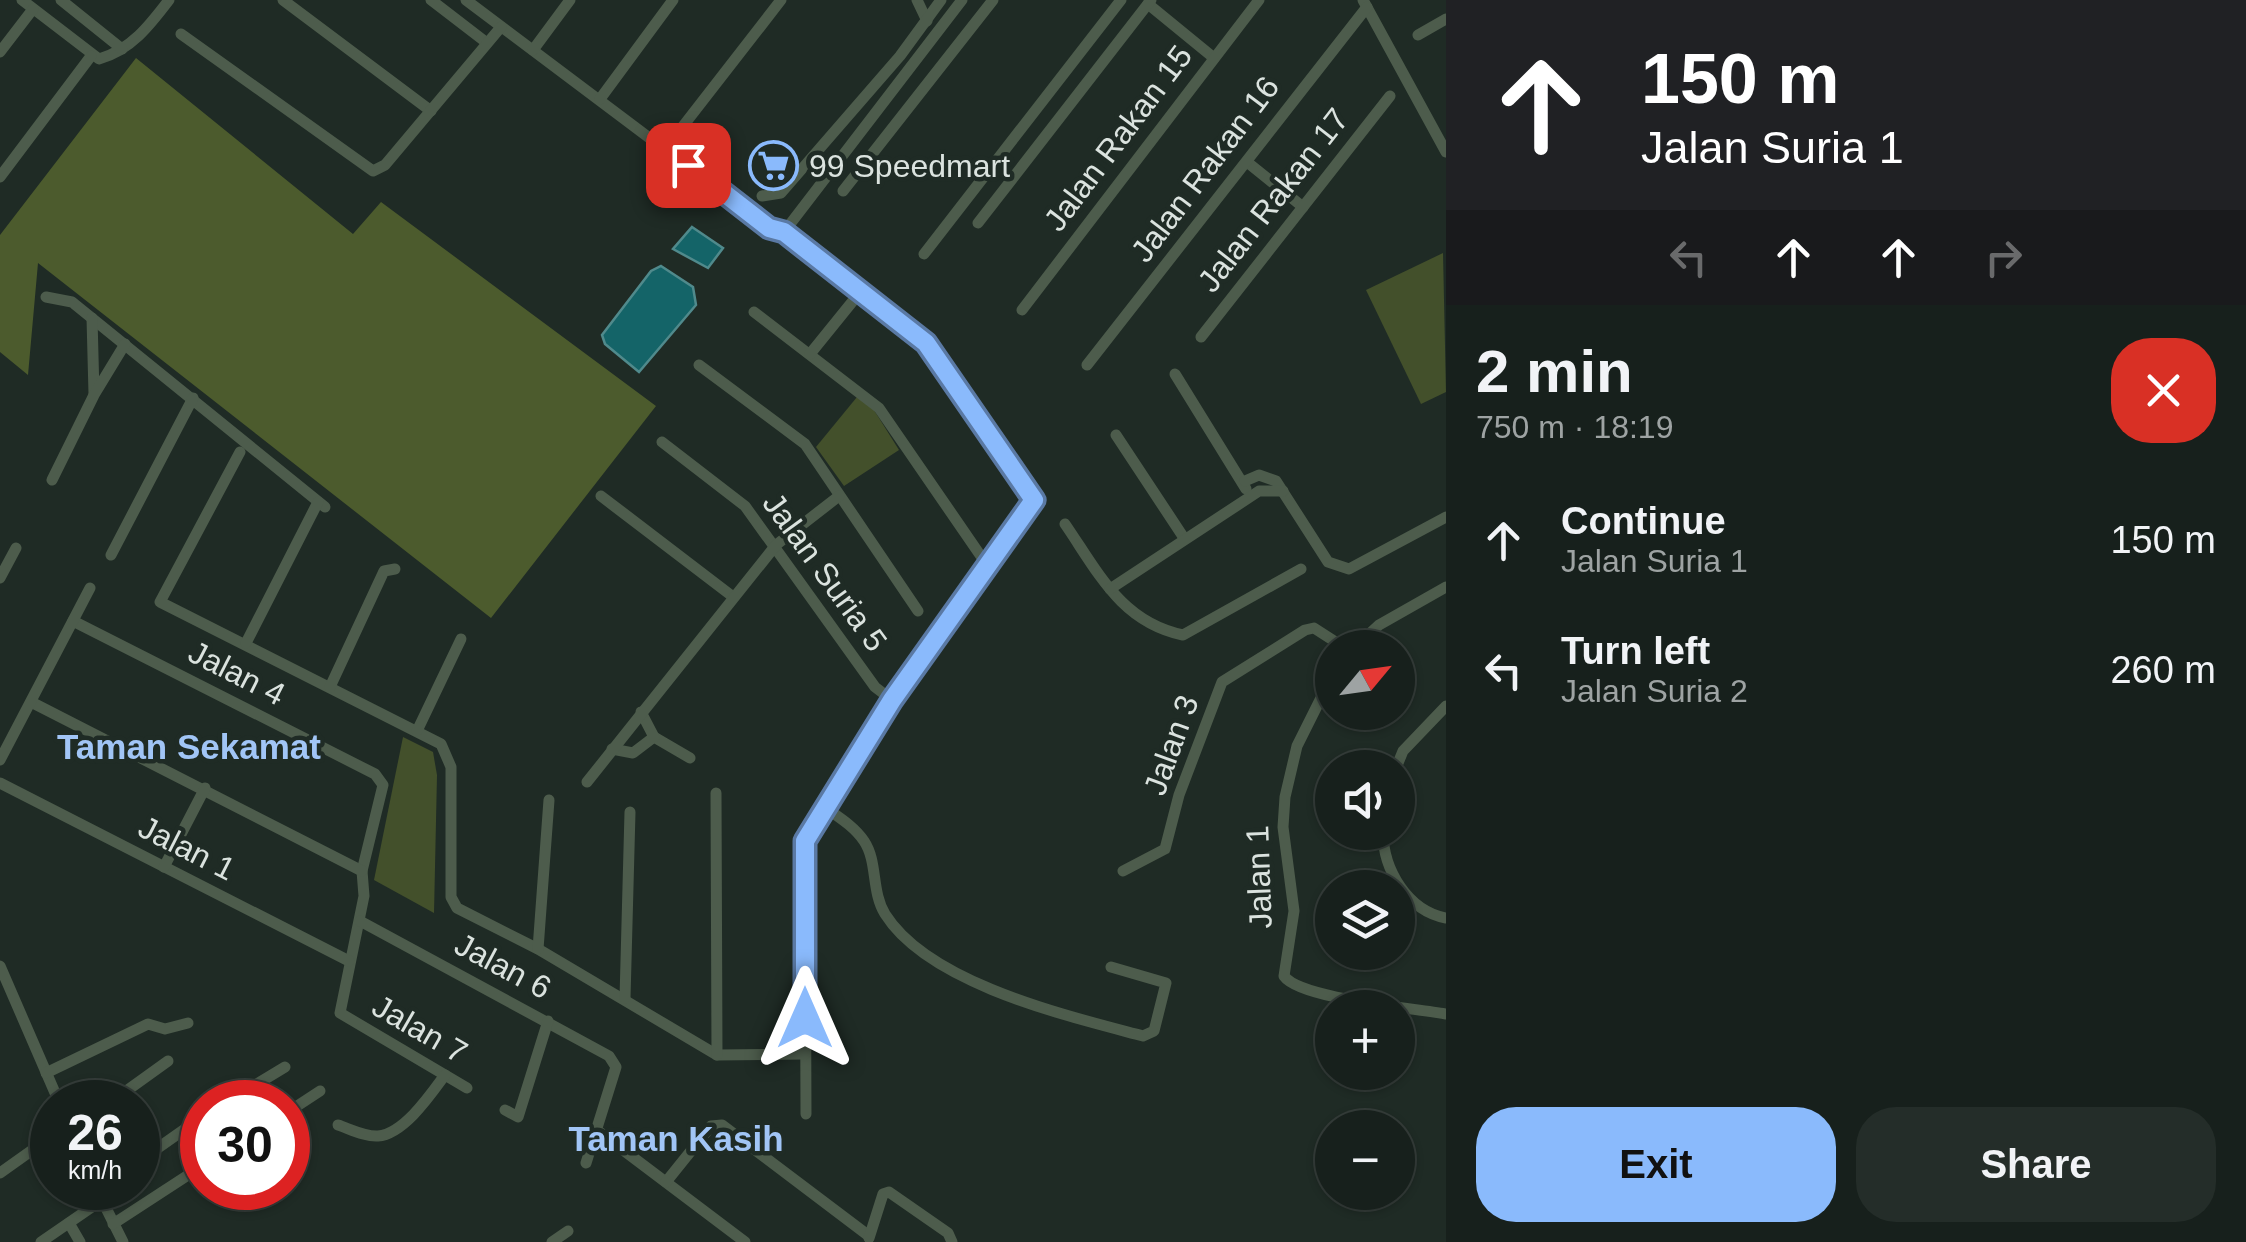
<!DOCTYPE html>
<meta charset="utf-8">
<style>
body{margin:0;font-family:Arial,sans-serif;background:#242d29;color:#f1f3f6;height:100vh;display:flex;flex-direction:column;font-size:38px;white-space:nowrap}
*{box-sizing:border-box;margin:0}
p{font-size:32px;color:#9ea3a3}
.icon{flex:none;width:55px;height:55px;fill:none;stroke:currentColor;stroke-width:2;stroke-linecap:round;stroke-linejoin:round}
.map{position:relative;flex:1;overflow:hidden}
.side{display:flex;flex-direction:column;background:#17201c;width:800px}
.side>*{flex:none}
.banner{background:#202124;color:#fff;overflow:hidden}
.needle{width:65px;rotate:61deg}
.controls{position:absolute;left:1315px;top:630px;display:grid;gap:20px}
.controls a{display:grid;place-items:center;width:100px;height:100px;border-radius:50%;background:#17201c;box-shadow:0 2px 8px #0004,0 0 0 2px #363e3b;font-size:50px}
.speed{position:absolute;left:30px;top:1080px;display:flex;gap:20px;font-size:50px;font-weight:700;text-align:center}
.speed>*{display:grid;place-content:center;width:130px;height:130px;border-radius:50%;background:#17201c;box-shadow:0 2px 8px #0004,0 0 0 2px #363e3b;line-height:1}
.speed small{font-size:25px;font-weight:400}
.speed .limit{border:15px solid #d22;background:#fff;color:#111}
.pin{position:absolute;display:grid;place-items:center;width:85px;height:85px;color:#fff;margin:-42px;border-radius:20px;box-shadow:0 5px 15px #0006}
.me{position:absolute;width:110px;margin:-55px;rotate:0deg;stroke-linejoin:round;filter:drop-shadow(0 0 8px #0008)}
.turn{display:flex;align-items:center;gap:35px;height:210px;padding:0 30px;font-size:45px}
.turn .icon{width:130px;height:130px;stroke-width:2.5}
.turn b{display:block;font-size:70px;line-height:85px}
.lanes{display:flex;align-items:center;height:95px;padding:0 30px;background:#0003;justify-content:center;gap:50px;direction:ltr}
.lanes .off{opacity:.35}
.round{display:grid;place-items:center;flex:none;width:105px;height:105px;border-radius:40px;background:#242d29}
.overview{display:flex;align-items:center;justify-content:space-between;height:170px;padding:0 30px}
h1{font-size:60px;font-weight:700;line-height:75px}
.button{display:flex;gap:20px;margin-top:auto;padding:20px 30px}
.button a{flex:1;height:115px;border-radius:40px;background:#8abafc;color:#111;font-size:40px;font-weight:700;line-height:115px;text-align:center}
.button a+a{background:#242d29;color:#f1f3f6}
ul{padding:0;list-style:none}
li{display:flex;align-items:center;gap:30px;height:130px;padding:0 30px}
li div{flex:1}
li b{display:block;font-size:38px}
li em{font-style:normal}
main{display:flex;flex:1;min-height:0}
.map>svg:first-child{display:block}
</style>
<main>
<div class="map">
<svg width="1446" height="1242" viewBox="0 0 1446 1242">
<rect width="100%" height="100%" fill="#1f2b25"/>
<g fill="#43502b">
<path d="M1443,253l3,139 -25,12 -55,-114z"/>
<path d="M857,397l17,13 25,40 -55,36 -28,-39z"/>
<path d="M403,737l30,15 4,23 -3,138 -60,-33z"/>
</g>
<path fill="#4c5b2d" d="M136,58l217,176 28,-32 275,204 -165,212 -453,-355 -10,112 -28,-23v-117z"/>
<g fill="#146468" stroke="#508a8c" stroke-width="2.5">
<path d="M692,227l31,21 -15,20 -35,-19z"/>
<path d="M661,266l32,21 3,18 -57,67 -34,-28 -3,-9 49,-64z"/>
</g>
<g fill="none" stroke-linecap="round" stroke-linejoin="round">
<g stroke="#4d5c4c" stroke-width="11">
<path d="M22,0l77,59c32,-9 51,-34 70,-59"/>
<path d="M61,0l61,49"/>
<path d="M283,0l148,111"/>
<path d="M431,0l56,43"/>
<path d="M466,0l303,228 15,4 142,111 108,158 -142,199 -87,141 1,273"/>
<path d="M917,0l10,21"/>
<path d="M1363,0l83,152"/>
<path d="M1148,4l66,54"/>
<path d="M181,34l192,137 12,-6 116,-138"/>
<path d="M1418,35l28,-16"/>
<path d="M533,50l37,-50"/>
<path d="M0,52l33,-43"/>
<path d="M600,99l73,-99"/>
<path d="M666,148l115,-148"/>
<path d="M1247,162l56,45"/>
<path d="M0,177l91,-121"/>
<path d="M843,191l150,-191"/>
<path d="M762,196l19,-3 119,-137 41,-56"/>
<path d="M978,223l173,-223"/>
<path d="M784,232l178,-232"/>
<path d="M924,254l197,-254"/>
<path d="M46,297l26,5 253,205"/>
<path d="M1022,310l237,-310"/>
<path d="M754,312l125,96 108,157"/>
<path d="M92,318l2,76"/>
<path d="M1201,337l189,-241"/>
<path d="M810,354l51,-63"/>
<path d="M699,365l106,79 113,167"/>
<path d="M1087,365l280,-358"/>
<path d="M1175,374l71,115"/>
<path d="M1116,435l68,103"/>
<path d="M662,442l83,64 130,181 17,13"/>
<path d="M240,452l-80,150 281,142 10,23v130l6,11 81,41 179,106 88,-1"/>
<path d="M52,480l42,-85 31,-51"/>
<path d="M1245,481l14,-6 17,6 52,81 21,7 97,-52"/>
<path d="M601,496l131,100"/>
<path d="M1065,524c33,48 56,98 118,111l118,-66"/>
<path d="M111,555l82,-157"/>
<path d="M0,578l16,-30"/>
<path d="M1110,589l149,-98h24"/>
<path d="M73,621l302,153 8,11 -21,86 2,25 -24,117 127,75"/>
<path d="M246,643l72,-141"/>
<path d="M1354,648l25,-23 67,-38"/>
<path d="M1332,676l-35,70 -12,51 -2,30 11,84 -10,65c16,23 130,32 162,38"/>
<path d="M330,687l54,-116 11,-2"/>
<path d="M33,703l329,168"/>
<path d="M417,731l44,-92"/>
<path d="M654,737l36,21"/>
<path d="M612,749l21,4 21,-16 -13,-25"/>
<path d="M0,760l90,-172"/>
<path d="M1396,768l7,-17 43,-45"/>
<path d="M587,782l189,-237 63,-49"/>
<path d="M0,783l349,178"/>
<path d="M716,793l1,262"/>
<path d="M823,806c14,10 31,20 41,35 14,21 7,50 21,73 44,70 183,102 258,122l11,-5 12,-48 -55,-16"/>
<path d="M1383,832c0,38 25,79 63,86"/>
<path d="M164,867l41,-79"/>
<path d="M1123,871l42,-22 14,-54 43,-113 83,-52 9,-2 31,20"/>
<path d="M360,921l249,135 7,11 -30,96"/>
<path d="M538,949l11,-149"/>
<path d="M0,966l59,136"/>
<path d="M625,998l5,-186"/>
<path d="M46,1073l102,-49 17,5 23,-6"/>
<path d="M111,1102l57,-41"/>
<path d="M227,1102l58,-35"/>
<path d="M505,1110l13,7 30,-96"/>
<path d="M288,1112l32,-21"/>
<path d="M338,1125c12,4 28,12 40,11 26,-2 53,-42 67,-61"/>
<path d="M598,1131l147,111"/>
<path d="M138,1162l64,-45"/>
<path d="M0,1173l52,-37"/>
<path d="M666,1182l45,-56 11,-1 147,111"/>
<path d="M96,1188l27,54"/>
<path d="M69,1223l11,19"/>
<path d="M113,1224l89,-58"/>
<path d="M869,1238l14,-44 6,-2 59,41 4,9"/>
<path d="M41,1242l61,-42"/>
<path d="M552,1242l16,-11"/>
</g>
</g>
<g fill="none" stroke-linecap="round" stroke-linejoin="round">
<defs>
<path id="route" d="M688,165l81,63 15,4 142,111 108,157 -142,200 -87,141v177"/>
</defs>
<use href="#route" stroke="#5a79a4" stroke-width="25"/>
<use href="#route" stroke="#8abafc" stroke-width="18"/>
</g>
<defs>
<symbol id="supermarket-ring" viewBox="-11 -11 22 22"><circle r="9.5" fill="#1f2b25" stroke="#8abafc" stroke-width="1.5"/><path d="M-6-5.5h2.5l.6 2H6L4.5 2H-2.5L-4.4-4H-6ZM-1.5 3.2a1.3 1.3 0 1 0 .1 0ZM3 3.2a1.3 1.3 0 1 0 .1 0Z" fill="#8abafc"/></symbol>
</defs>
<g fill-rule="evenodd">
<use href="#supermarket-ring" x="746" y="138" width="55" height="55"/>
</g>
<g text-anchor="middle" stroke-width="9" stroke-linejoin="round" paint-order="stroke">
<g font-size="32" fill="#dbe3df" stroke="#1f2b25">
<text transform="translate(1118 138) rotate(-53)" y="11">Jalan Rakan 15</text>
<text transform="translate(1205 169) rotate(-53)" y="11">Jalan Rakan 16</text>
<text transform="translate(1273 200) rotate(-52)" y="11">Jalan Rakan 17</text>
<text transform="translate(825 572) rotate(54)" y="11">Jalan Suria 5</text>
<text transform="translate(237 673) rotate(27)" y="11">Jalan 4</text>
<text transform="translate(1171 745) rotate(-70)" y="11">Jalan 3</text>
<text transform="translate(187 848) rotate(27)" y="11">Jalan 1</text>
<text transform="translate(1259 877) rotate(-92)" y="11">Jalan 1</text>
<text transform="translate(503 966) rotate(28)" y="11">Jalan 6</text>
<text transform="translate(420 1029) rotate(30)" y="11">Jalan 7</text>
</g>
<g font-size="32" fill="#dbe3df" stroke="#1f2b25" text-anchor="start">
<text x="809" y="177">99 Speedmart</text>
</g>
<g font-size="35" font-weight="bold" fill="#a1c5f6" stroke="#1f2b25">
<text x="189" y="759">Taman Sekamat</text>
<text x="676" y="1151">Taman Kasih</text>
</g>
</g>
</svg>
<div class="controls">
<a><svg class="needle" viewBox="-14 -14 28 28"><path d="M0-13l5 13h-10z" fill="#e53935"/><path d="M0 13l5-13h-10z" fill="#9ea3a3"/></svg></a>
<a><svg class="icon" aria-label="sound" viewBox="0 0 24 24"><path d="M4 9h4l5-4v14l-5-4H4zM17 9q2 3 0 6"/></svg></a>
<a><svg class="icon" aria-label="layers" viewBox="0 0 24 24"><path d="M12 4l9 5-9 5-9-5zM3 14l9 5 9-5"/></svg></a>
<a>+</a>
<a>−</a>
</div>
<div class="speed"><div>26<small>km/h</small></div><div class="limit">30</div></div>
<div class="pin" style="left:688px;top:165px;background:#d93025"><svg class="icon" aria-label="arrive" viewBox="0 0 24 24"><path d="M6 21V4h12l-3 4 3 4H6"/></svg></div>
<svg class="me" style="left:805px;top:1018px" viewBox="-20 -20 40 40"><path d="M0-17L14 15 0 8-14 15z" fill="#8abafc" stroke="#fff" stroke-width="4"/></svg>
</div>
<section class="side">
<div class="banner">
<div class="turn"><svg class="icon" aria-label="ahead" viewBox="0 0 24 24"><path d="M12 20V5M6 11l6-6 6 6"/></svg><div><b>150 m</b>Jalan Suria 1</div></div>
<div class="lanes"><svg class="icon off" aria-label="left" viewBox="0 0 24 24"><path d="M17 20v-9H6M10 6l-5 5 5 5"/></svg><svg class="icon" aria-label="ahead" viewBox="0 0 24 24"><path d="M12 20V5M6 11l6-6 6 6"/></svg><svg class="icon" aria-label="ahead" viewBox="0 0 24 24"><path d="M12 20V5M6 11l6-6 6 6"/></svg><svg class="icon off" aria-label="right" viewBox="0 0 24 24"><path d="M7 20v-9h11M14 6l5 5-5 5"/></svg></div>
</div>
<div class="overview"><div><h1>2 min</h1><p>750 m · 18:19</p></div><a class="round" style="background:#d93025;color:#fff"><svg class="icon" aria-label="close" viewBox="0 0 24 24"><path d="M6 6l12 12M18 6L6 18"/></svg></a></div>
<ul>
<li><svg class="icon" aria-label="ahead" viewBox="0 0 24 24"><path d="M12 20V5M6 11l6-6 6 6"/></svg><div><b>Continue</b><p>Jalan Suria 1</p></div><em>150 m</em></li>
<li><svg class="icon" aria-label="left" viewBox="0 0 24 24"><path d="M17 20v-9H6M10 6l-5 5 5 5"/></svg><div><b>Turn left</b><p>Jalan Suria 2</p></div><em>260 m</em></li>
</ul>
<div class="button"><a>Exit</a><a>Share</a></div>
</section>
</main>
